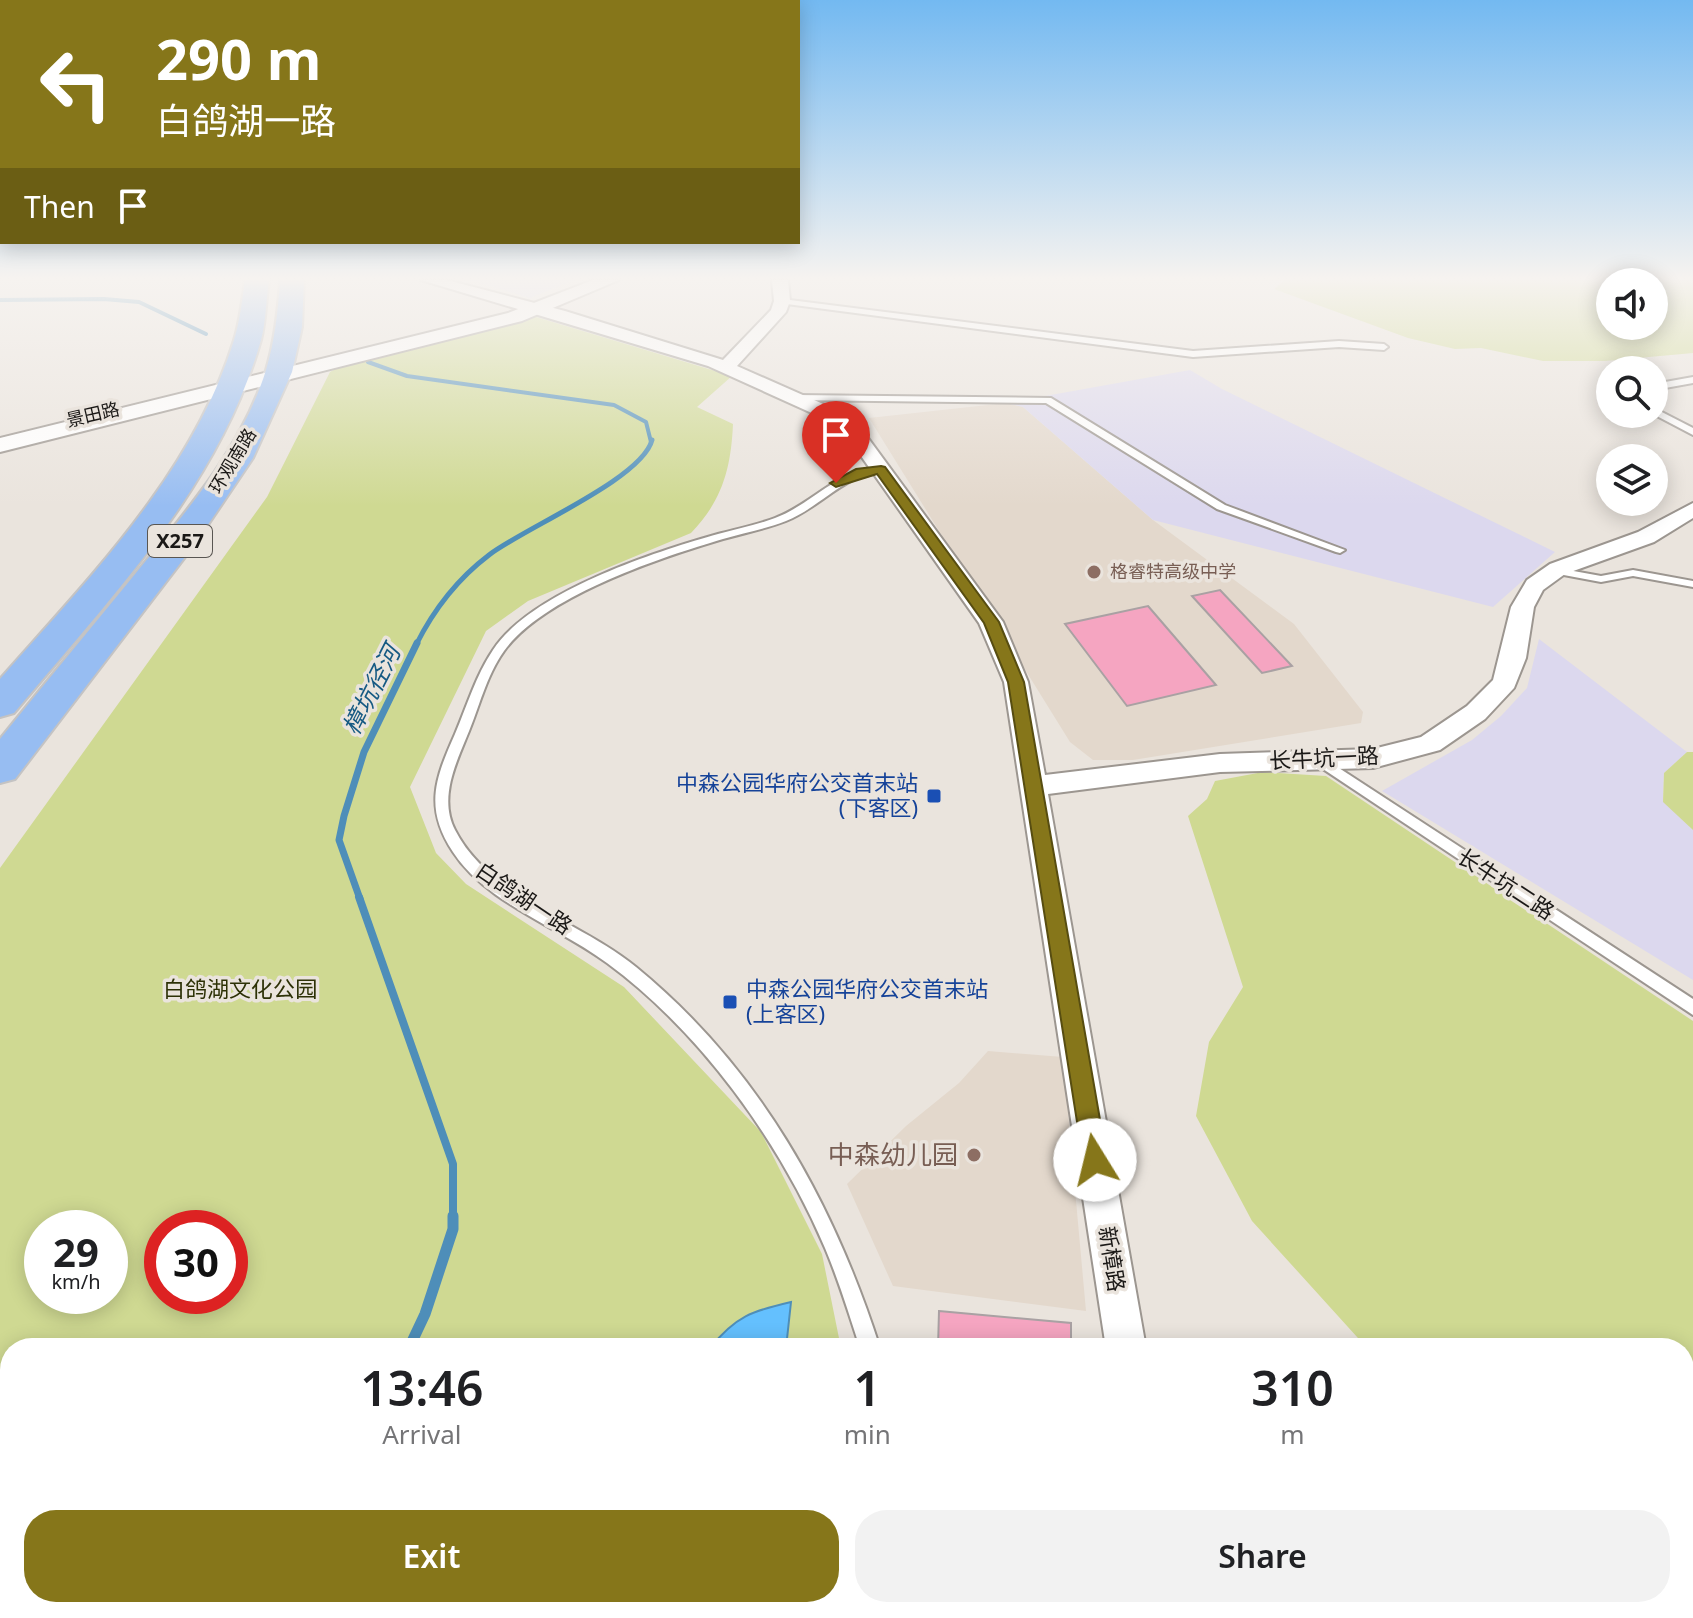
<!DOCTYPE html>
<meta charset="utf-8">
<style>
body{margin:0;font-family:"Noto Sans","Noto Sans SC",sans-serif;background:#f2f2f2;color:#202124;height:100vh;display:flex;flex-direction:column;font-size:30px;white-space:nowrap}
*{box-sizing:border-box;margin:0}
p{font-size:26px;color:#757577}
.icon{flex:none;width:44px;height:44px;fill:none;stroke:currentColor;stroke-width:2;stroke-linecap:round;stroke-linejoin:round}
.map{position:relative;flex:1;overflow:hidden}
.sheet{position:absolute;left:0px;top:1338px;width:1694px;height:280px;display:flex;flex-direction:column;background:#fff;border-radius:32px 32px 0 0;box-shadow:0 4px 20px #0003}
.sheet>*{flex:none}
.guide{position:absolute;left:0px;top:0px;width:800px;height:244px;box-shadow:0 4px 20px #0003;background:#86761a;color:#fff;overflow:hidden}
.fabs{position:absolute;left:1596px;top:268px;display:grid;gap:16px}
.fabs a{display:grid;place-items:center;width:72px;height:72px;border-radius:50%;background:#fff;box-shadow:0 4px 20px #0003;font-size:40px}
.speed{position:absolute;left:24px;top:1210px;display:flex;gap:16px;font-size:40px;font-weight:700;text-align:center}
.speed>*{display:grid;place-content:center;width:104px;height:104px;border-radius:50%;background:#fff;box-shadow:0 4px 20px #0003;line-height:1}
.speed small{font-size:20px;font-weight:400}
.speed .limit{border:12px solid #d22;background:#fff;color:#111}
.pin{position:absolute;display:grid;place-items:center;width:68px;height:68px;color:#fff;margin:-82px -34px;border-radius:50% 50% 50% 0;rotate:-45deg;box-shadow:0 0 8px #0007}
.pin .icon{rotate:45deg}
.me{position:absolute;width:88px;margin:-44px;rotate:351deg;stroke-linejoin:round;filter:drop-shadow(0 0 6px #0008)}
.turn{display:flex;align-items:center;gap:28px;height:168px;padding:0 24px;font-size:36px}
.turn .icon{width:104px;height:104px;stroke-width:2.5}
.turn b{display:block;font-size:56px;line-height:68px}
.then{display:flex;align-items:center;height:76px;padding:0 24px;background:#0003;gap:16px;font-size:30px}
.eta{display:flex;justify-content:space-evenly;align-items:center;height:136px;text-align:center}
.eta b{font-size:48px;font-weight:600;line-height:56px}
.button{display:flex;gap:16px;margin-top:auto;padding:16px 24px}
.button a{flex:1;height:92px;border-radius:32px;background:#86761a;color:#fff;font-size:32px;font-weight:600;line-height:92px;text-align:center}
.button a+a{background:#f2f2f2;color:#202124}
.map>svg:first-child{display:block}
</style>
<div class="map">
<svg width="1693" height="1618" viewBox="0 0 1693 1618">
<rect width="100%" height="100%" fill="#eae4dd"/>
<g fill="#e3d8cc">
<path d="M1006,403l17,4 130,113 141,104 69,88 -2,11 -228,37h-40l-23,-18 -201,-324z"/>
<path d="M988,1051l75,6 23,254 -193,-25 -46,-102 59,-58 53,-43z"/>
</g>
<g fill="#dcd8ee">
<path d="M469,280h105l-44,18z"/>
<path d="M1190,370l32,19 333,163 -62,55 -340,-87 -130,-113 -17,-4z"/>
<path d="M1539,639l148,113 -23,21 -1,28 30,29v150l-311,-189 90,-51 29,-24 26,-28z"/>
</g>
<g fill="#cfd992" fill-rule="evenodd">
<path d="M1285,280h408v73l-88,8h-62l-62,-13 -26,1 -47,-11 -134,-49zM1610,282h44v44h-44z"/>
<path d="M533,316l199,60 -35,31 36,17c-2,45 -11,77 -42,109l-163,68 -42,30 -76,156 26,66 30,31 158,103 137,145 61,122 19,94h-831v260h899l6,10h-915v-750l267,-371 63,-125 12,-7zM42,1228h68v68h-68zM162,1228h68v68h-68z"/>
<path d="M1687,752h6v78l-30,-28 1,-29z"/>
<path d="M1263,772l63,4 367,245v597h-203l-4,-10h198v-260h-317l-115,-127 -56,-105 13,-74 34,-55 -55,-171 19,-17 8,-18z"/>
</g>
<path fill="#64c0fe" stroke="#4e8eb9" stroke-width="2" d="M791,1302l-5,46h-76c26,-32 42,-37 81,-46z"/>
<g fill="none" stroke-linecap="round" stroke-linejoin="round">
<g stroke="#4e8eb9" stroke-width="4">
<path d="M0,300l104,-1 35,3 67,32"/>
<path d="M368,362l39,14 207,29 32,17 5,20"/>
</g>
<path stroke="#4e8eb9" stroke-width="5" d="M416,645c18,-36 40,-65 73,-90 35,-27 153,-76 163,-115"/>
<path stroke="#4e8eb9" stroke-width="7" d="M360,899l-21,-59 5,-24 20,-64 53,-109"/>
<path stroke="#4e8eb9" stroke-width="8" d="M359,897l94,267v54"/>
<g stroke="#4e8eb9" stroke-width="11">
<path d="M409,1348l16,-34 28,-85v-13"/>
<path d="M282,1618l3,-10"/>
</g>
</g>
<g fill="#f5a5c1" stroke="#a9a1a3" stroke-width="2">
<path d="M1220,590l72,76 -30,7 -70,-77z"/>
<path d="M1148,606l68,79 -89,21 -62,-82z"/>
<path d="M939,1311l132,12v25h-133z"/>
</g>
<g fill="none" stroke-linecap="round" stroke-linejoin="round">
<defs>
<g id="service">
<path d="M782,299l411,52 146,-10 45,3 4,3 -4,3 -45,-3 -146,10 -414,-54 -1,-2z"/>
<path d="M1693,377v6l-39,7v-6z"/>
<path d="M796,395l255,3 174,107 120,45 -5,3 -4,-1 -119,-43 -171,-106 -253,-3v-4z"/>
<path d="M1654,408l39,20v7l-40,-21z"/>
<path d="M881,466l4,1v4c-11,3 -22,5 -32,9 -24,12 -42,31 -67,41 -20,8 -42,12 -63,18 -64,19 -179,57 -219,112 -18,25 -25,57 -37,85 -12,29 -28,63 -12,94 34,67 125,91 181,137 122,100 196,232 244,381h-20c-11,-34 -21,-67 -35,-100 -45,-106 -124,-216 -218,-285 -48,-36 -121,-60 -154,-111 -29,-44 -18,-73 2,-118 12,-28 21,-59 38,-84 38,-58 161,-98 225,-116 19,-5 39,-9 57,-16 24,-9 41,-25 62,-37 14,-8 29,-12 44,-15z"/>
<path d="M1557,568l44,8 32,-6 60,11v6l-60,-11 -32,6 -48,-9 -2,-2z"/>
<path d="M1319,755l374,244v16l-379,-252 -2,-3z"/>
<path d="M915,1608h24l4,10h-24z"/>
</g>
<g id="minor">
<path d="M421,280h26l118,31 158,49 48,-50 3,-9 -2,-21h16l2,21 -4,11 -49,54 102,45 29,27 135,184 25,60 17,93 175,-21 153,-5 48,-12 46,-31 26,-26 18,-73 16,-27 23,-16 88,-32 55,-29v15l-39,24 -89,32 -22,16 -9,17 -8,51 -12,30 -29,31 -45,31 -67,18 -153,4 -172,22 98,554h-40l-102,-666 -25,-59 -125,-177 -29,-27 -117,-53z"/>
<path d="M1145,1608h48l2,10h-48z"/>
</g>
<path id="tertiary" d="M593,280h26l-97,41 -522,131v-14l508,-125z"/>
<g id="primary">
<path d="M245,280h24c-3,20 -3,41 -8,60 -41,145 -153,261 -247,373l-14,4v-38c90,-102 193,-206 234,-339 6,-19 8,-40 11,-60z"/>
<path d="M280,280h24l-2,47 -10,45 -39,86 -58,86 -180,235 -15,4v-44c42,-52 85,-104 127,-155 53,-65 114,-133 139,-214 9,-30 12,-59 14,-90z"/>
</g>
</defs>
<use href="#service" stroke="#9c9690" stroke-width="4"/>
<use href="#minor" stroke="#9c9690" stroke-width="4"/>
<use href="#tertiary" stroke="#9c9690" stroke-width="4"/>
<use href="#primary" stroke="#c4c3c3" stroke-width="4"/>
<use href="#service" fill="#fff" fill-rule="evenodd"/>
<use href="#minor" fill="#fff" fill-rule="evenodd"/>
<use href="#tertiary" fill="#fff" fill-rule="evenodd"/>
<use href="#primary" fill="#97bdf2" fill-rule="evenodd"/>
</g>
<linearGradient id="sky" x2="0" y2="1"><stop stop-color="#73b9f1"/><stop offset="0.55" stop-color="#f6f3f0"/><stop offset="1" stop-color="#f6f3f0" stop-opacity="0"/></linearGradient>
<rect width="1693" height="506" fill="url(#sky)"/>
<path fill="#86761a" stroke="#574d11" stroke-width="2" d="M881,466l4,1 114,155 25,60 83,478 -3,8 -9,3 -8,-3 -4,-8 -75,-478 -24,-59 -107,-149 -41,13 -6,-4 26,-14z"/>
<g fill="#8d6e63" stroke="#eae4dd" stroke-width="3">
<circle cx="1094" cy="572" r="8"/>
<circle cx="974" cy="1155" r="8"/>
</g>
<g fill="#1a4fb4" stroke="#eae4dd" stroke-width="3">
<rect x="926" y="788" width="16" height="16" rx="4"/>
<rect x="722" y="994" width="16" height="16" rx="4"/>
</g>
<g text-anchor="middle" stroke-width="7" stroke-linejoin="round" paint-order="stroke">
<g font-size="18" fill="#1b1917" stroke="#eae4dd">
<text transform="translate(93 415) rotate(-13)" y="6">景田路</text>
<text transform="translate(233 461) rotate(-59)" y="6">环观南路</text>
</g>
<g font-size="18" fill="#785e54" stroke="#eae4dd" text-anchor="start">
<text x="1110" y="578">格睿特高级中学</text>
</g>
<rect fill="#eae4dd" stroke="#595652" stroke-width="2" x="148" y="525" width="64" height="32" rx="6"/>
<g font-size="20" font-weight="bold" fill="#1b1917">
<text x="180" y="548">X257</text>
</g>
<g font-size="22" fill="#1b1917" stroke="#eae4dd">
<text transform="translate(1324 758) rotate(-3)" y="8">长牛坑一路</text>
<text transform="translate(1506 884) rotate(33)" y="8">长牛坑二路</text>
<text transform="translate(524 898) rotate(34)" y="8">白鸽湖一路</text>
<text transform="translate(1112 1259) rotate(81)" y="8">新樟路</text>
</g>
<g font-size="22" fill="#164399" stroke="#eae4dd" text-anchor="end">
<text x="918" y="791">中森公园华府公交首末站<tspan x="918" dy="25">(下客区)</tspan></text>
<text x="746" y="997" text-anchor="start">中森公园华府公交首末站<tspan x="746" dy="25">(上客区)</tspan></text>
</g>
<g font-size="22" fill="#2d3106" stroke="#eae4dd">
<text x="240" y="997">白鸽湖文化公园</text>
</g>
<g font-size="24" font-style="italic" fill="#165a83" stroke="#eae4dd">
<text transform="translate(372 690) rotate(-63)" y="8">樟坑径河</text>
</g>
<g font-size="26" fill="#785e54" stroke="#eae4dd" text-anchor="end">
<text x="958" y="1164">中森幼儿园</text>
</g>
</g>
</svg>
<div class="fabs">
<a><svg class="icon" aria-label="sound" viewBox="0 0 24 24"><path d="M4 9h4l5-4v14l-5-4H4zM17 9q2 3 0 6"/></svg></a>
<a><svg class="icon" aria-label="search" viewBox="0 0 24 24"><circle cx="10" cy="10" r="6"/><path d="M15 15l6 6"/></svg></a>
<a><svg class="icon" aria-label="layers" viewBox="0 0 24 24"><path d="M12 4l9 5-9 5-9-5zM3 14l9 5 9-5"/></svg></a>
</div>
<div class="speed"><div>29<small>km/h</small></div><div class="limit">30</div></div>
<div class="pin" style="left:836px;top:483px;background:#d93025"><svg class="icon" aria-label="arrive" viewBox="0 0 24 24"><path d="M6 21V4h12l-3 4 3 4H6"/></svg></div>
<svg class="me" style="left:1095px;top:1160px" viewBox="-20 -20 40 40"><circle r="19" fill="#fff"/><path d="M0-13L10 11 0 6-10 11z" fill="#86761a"/></svg>
<div class="guide">
<div class="turn"><svg class="icon" aria-label="left" viewBox="0 0 24 24"><path d="M17 20v-9H6M10 6l-5 5 5 5"/></svg><div><b>290 m</b>白鸽湖一路</div></div>
<div class="then">Then<svg class="icon" aria-label="arrive" viewBox="0 0 24 24"><path d="M6 21V4h12l-3 4 3 4H6"/></svg></div>
</div>
<section class="sheet">
<div class="eta">
<div><b>13:46</b><p>Arrival</p></div>
<div><b>1</b><p>min</p></div>
<div><b>310</b><p>m</p></div>
</div>
<div class="button"><a>Exit</a><a>Share</a></div>
</section>
</div>
